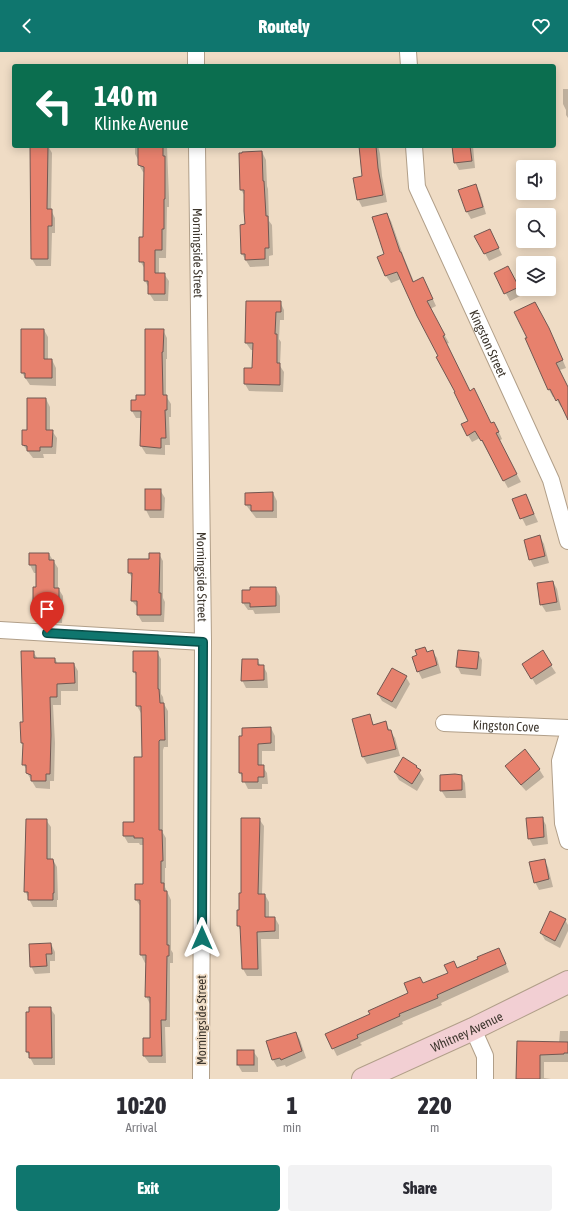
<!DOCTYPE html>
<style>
body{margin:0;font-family:"Asap Condensed",sans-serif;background:#f2f2f3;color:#2b2b33;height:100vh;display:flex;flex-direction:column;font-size:15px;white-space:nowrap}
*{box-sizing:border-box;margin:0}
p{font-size:13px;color:#7c7c81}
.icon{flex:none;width:22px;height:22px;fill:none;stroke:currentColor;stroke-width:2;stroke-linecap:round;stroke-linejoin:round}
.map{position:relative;height:1027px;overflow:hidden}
.drawer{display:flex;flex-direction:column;background:#fff;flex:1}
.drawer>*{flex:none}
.guide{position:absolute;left:12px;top:12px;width:544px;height:84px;border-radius:4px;box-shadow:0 2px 10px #0003;background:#0b6e4f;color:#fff;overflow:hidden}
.fabs{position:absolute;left:516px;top:108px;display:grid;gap:8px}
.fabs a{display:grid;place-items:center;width:40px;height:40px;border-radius:4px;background:#fff;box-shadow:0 2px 10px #0003;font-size:20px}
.pin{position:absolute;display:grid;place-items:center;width:34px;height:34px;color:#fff;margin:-41px -17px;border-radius:50% 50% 50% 0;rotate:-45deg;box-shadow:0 0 4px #0007}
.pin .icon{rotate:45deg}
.me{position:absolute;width:44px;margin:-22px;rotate:0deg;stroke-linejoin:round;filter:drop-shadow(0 0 3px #0008)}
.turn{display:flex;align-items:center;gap:14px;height:84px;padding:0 16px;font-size:18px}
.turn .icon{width:52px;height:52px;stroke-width:2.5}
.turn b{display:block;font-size:28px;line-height:34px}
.eta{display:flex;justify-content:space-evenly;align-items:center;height:68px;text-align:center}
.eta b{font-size:24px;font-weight:800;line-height:28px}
.action{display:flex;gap:8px;margin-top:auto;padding:8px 16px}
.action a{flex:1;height:46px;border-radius:4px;background:#0f766e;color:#fff;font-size:16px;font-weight:800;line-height:46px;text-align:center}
.action a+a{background:#f2f2f3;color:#2b2b33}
header{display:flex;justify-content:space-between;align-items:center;height:52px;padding:0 16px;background:#0f766e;color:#fff;font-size:18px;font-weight:800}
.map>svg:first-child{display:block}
</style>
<header><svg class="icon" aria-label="back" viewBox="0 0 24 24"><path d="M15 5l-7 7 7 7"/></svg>Routely<svg class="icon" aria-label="heart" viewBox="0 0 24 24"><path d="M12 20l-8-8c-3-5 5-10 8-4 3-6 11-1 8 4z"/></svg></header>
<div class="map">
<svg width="568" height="1027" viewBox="0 0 568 1027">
<rect width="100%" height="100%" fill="#efdcc5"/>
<g fill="#0003">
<path d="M563,37h5v29l-2,-3v-5l-3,-6z"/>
<path d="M31,94h17l4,7 -1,57 4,8v15h-3l-1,33h-15l-4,-7z"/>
<path d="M135,94h32l2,52v9h-2l-1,51h-7v16h5l5,7 -1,20h-14l-5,-8v-5l-4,-7v-12l-5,-8 4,-23 1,-65 -2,-1 -4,-7v-4l-4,-7z"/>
<path d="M360,94h18l2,8 2,22 5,26 -25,5 -4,-8 5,-22z"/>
<path d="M453,94h20l2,22 -16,2 -4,-8z"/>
<path d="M262,100l4,8 1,26 1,3 1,32 3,4 1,30 -4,1v10l-19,1 -8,-13 -1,-28 5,-1 -1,-29 -4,-6z"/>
<path d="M475,133l5,8 6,21 -15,5 -4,-7 -7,-22z"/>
<path d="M387,162l4,7 12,34 11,27 9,-4 4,8 9,20 -6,3 19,34 -3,1 24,48 21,32 7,6 4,9 -3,2 22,41 -13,6 -28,-50 -8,4 -10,-17 7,-4 -29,-64 -39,-78 -10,4 -5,-7 -7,-19 6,-2z"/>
<path d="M476,184l17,1 9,18 -13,6z"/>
<path d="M495,221l17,1 10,21 -12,6z"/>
<path d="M280,250l4,8v10h-4l-1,19 2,3 -1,24 4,6 -1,20 -34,-1 -4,-7 8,-15 1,-19h-3l-5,-7z"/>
<path d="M44,278l4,7v23h4l4,8v18l-26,-1 -8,-12z"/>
<path d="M163,278l4,8v21h-1v37l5,8v13h-2l1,28h-5v10l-19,-1 -5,-8v-28h-5l-4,-7 5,-10 9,-5z"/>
<path d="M553,285l13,31 -6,2 8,18v30l-5,-11h-2l-6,-10h-2l-4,-7 -23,-51z"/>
<path d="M46,347l4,8v24h2l5,7 -1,16h-13l1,4h-11l-10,-13 5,-14z"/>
<path d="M146,438h14l5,8 -1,20h-14l-4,-8z"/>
<path d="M273,441l4,8v17h-21l-10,-13z"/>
<path d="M526,443l12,27 -12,4 -13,-26z"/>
<path d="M540,485l4,7 5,19 -15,4 -4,-8z"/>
<path d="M30,502h19l9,14v20l5,8 -1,27h-13l-5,-8v-4h-6l-4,-8 3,-15v-15h-3l-4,-8z"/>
<path d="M159,502l4,7v37l2,4 -1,20h-22l-4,-7v-7l-6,-7 1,-22 -4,-6z"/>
<path d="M553,530l4,7 4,21 -15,2 -5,-8z"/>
<path d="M276,536l4,8v17l-25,1 -2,-4h-5l-5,-7z"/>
<path d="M432,599l5,7 4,15 -19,6 -4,-8v-15z"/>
<path d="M33,600l5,7h17l3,5h16l4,7v20h-17v14h-8l2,38 -1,38h-4v8l-14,-1 -9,-15v-3l-4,-6 1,-18 -2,-3z"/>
<path d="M157,600l4,7v35l2,3 1,7 4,7v36h-4l-1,3v83l3,5v30h-1v19l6,13v50l2,3v10h-3v64h-5l1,36h-17l-5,-7 7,-17 -1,-35 -4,-8 1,-33h-2l-4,-8v-48l-5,-7 8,-15v-40h-4l-1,-2h-11l-4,-7 11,-13 8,-65 -2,-45 -4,-7v-29l-3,-5z"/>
<path d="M542,600l14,21 -20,12 -8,-13z"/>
<path d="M478,601l4,7 -1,16 -20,-2 -4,-8z"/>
<path d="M257,608l4,6h2l4,7 1,15h-22l-4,-8z"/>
<path d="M406,625l4,7 -14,25 -14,-8 -4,-7z"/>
<path d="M369,663l5,10 11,-2 10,15 5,18 -33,8 -4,-7z"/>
<path d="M271,676l4,8v15h-13v15l5,7 1,11h-6v5h-14l-8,-16v-36z"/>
<path d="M506,714l33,3 5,8 -18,14 -16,-18z"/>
<path d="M416,715l8,12 -7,12 -18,-11 -4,-7z"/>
<path d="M461,724l4,7 1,15h-20l-5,-8z"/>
<path d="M542,766l4,7 2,19 -15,2 -4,-8z"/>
<path d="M259,767l5,7 -2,69h3l4,7v16h6l4,7v14h-18l1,37h-15l-4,-7 -2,-37 -3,-7 4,-31z"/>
<path d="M46,768l5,7v33h2l4,7 1,33h-1v7h-24l-8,-16z"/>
<path d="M544,808l4,7 5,20 -14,3 -4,-8z"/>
<path d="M565,868l3,5v6l-8,17 -15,-8 -4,-7z"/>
<path d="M51,892l4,8v9h-5v12l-15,1 -4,-8z"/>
<path d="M503,904l6,16 -68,31 1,2 -40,17 1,2 -43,19 2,2 -25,11 -4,-8 38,-33 52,-31 35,-15z"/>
<path d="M50,956l5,7v50h-21l-7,-13z"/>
<path d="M560,979h8v31h-24v16l7,1h-35l1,-37 42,1z"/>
<path d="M296,981l4,7 6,18 -20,9 -1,-2 -8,2 -4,-7 -6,-18z"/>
<path d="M253,999l5,7v14h-16l-4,-7z"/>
</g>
<g fill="#e7816d" stroke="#725852">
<path d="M30,94h18l-1,63h5v17h-4v33h-17z"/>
<path d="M138,94h25v10h2v43h-1v30h-2v21h-7v23h10v21h-17v-13h-4v-19h-5v-25h4l1,-70 -6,-2z"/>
<path d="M359,94h17l2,22 5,27 -26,5 -4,-22 9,-2z"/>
<path d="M452,94h18l2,15 -18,2z"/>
<path d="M262,99l1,30h1l2,35h2l1,32h-4v11l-20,1v-6h-4l-1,-29 5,-1 -1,-13v-21h-4l-1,-37h3v-1z"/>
<path d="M476,132l7,23 -17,5 -8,-22z"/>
<path d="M387,161l13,39h1l12,30 10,-5 10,22 -6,2 18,34 -2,1 27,55 4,-3 17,35 3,-1 5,10 -3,1 21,41 -14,7 -21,-41 -1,1 -6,-10 -8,5 -6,-12 7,-3 -14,-29h1l-19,-35 2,-1 -21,-40 -20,-44 -12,4 -8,-19 7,-3 -12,-37z"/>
<path d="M490,177l9,19 -15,6 -10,-18z"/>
<path d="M508,214l11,21 -15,7 -10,-21z"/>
<path d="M246,249h35v11h-5l-1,22h2v29h3v22l-36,-1v-16h8l1,-25h-8z"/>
<path d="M535,250l14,26 14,32 -7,3 12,24v33l-10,-21 -2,2 -6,-12 -2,1 -23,-52h2l-13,-26z"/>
<path d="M21,277h23v30h8v19h-27v-5h-4z"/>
<path d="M145,277h19l-1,23h-1l1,43h4v15h-2l1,28h-5v10h-2l-19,-2 1,-35h-10v-11h5v-5h9z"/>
<path d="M27,346h19v32h7l-1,17h-12v4h-13v-5l-5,-1v-15h5z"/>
<rect x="145" y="437" width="16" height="21"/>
<path d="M273,440v19h-22v-6h-6v-12z"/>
<path d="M526,442l8,20 -14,5 -8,-20z"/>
<path d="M540,483l5,21 -16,4 -5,-20z"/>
<path d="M29,501h20v7h5v28h5v28h-16v-12h-10v-17h3v-22h-7z"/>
<path d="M149,501h11l-1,40h2v22h-24v-14h-6l1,-28h-4v-14h21z"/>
<path d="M553,529l4,21 -17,3 -3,-22z"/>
<path d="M250,535h26v19l-26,1v-4h-8v-13h8z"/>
<path d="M425,595l2,5 6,-2 4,15 -20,7 -5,-15 5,-2 -2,-5z"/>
<path d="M458,598l21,2 -2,17 -21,-2z"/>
<path d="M543,598l9,15 -21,14 -9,-15z"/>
<path d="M21,599h13v7h21v5h19l1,20 -18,1v13h-7l1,38 -1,39h-4v7h-15v-6l-5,-2v-8h-4l1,-22h-2l-1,-21h3z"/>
<path d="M133,599h25v38h1l1,14h4l1,37h-5l-1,1v89h3l1,31h-2v22h3v8h3v54h2v11h-2l-1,64h-5l1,36h-19v-18h7v-41h-5l1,-42h-6v-55h-5v-16h8v-46h-9v-2h-11v-14h11v-65h8l-1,-51h-5v-34h-3z"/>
<path d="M242,607h16v6h6v15l-23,1z"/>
<path d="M392,616l15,8 -15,26 -15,-8z"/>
<path d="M370,662l3,11 13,-4 2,9h3l5,19 -34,8 -10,-38z"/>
<path d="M271,675v16l-13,1v21h6v12h-6v5h-16v-9h-3v-37h3v-8z"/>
<path d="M525,697l15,20 -19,16 -16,-19z"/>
<path d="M403,705l14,9 -1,1 5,3 -9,14 -18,-12z"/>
<path d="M455,722l7,1v15l-22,1v-16z"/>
<path d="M543,765l1,20 -16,2 -2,-21z"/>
<path d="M241,766h19l-2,76h7v23h10v14l-18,1 1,37h-16l-2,-43h-3v-16h2v-17h2z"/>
<path d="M26,767h21v40h6l1,6v28h-1v7h-25v-8h-4z"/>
<path d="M545,807l4,20 -15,4 -5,-21z"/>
<path d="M550,859l16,8 -11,22 -15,-8z"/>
<path d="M51,891l1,11h-6l1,12 -17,1 -1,-23z"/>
<path d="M499,896l7,16 -69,31 1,3 -39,16 1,2 -43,19 1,3 -26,11 -7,-15 45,-20 -2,-3 40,-18 -4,-10 16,-6 3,6 25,-10 -4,-8 10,-4 3,7 21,-9 -1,-2z"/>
<path d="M29,955h22l1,51h-23v-6h-3v-40h3z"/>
<path d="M296,980l6,19 -21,9 -1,-2 -8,2 -6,-19z"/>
<path d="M517,989l51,1v11h-4v1l-24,1v24h-24z"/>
<rect x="237" y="998" width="17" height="15"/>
</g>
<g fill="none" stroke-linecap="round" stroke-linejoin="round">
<defs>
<g id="street">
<path d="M196,0v14"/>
<path d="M408,0l1,14"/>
<path id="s1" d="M197,94l6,496 -2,437"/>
<path id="s2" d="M414,94l3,41 134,293 17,61"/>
<path d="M0,578l203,12"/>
<path id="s3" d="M444,671l124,5"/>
<path d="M568,682l-8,27 3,62 5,18"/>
<path d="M473,977l12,27v23"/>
</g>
<g id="secondary">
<path id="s4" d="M363,1027l110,-50 95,-47"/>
</g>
</defs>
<use href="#street" stroke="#b19f89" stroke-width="18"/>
<use href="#secondary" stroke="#b19f89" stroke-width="24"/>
<use href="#street" stroke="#fff" stroke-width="16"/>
<use href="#secondary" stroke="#f2cfd3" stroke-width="22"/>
</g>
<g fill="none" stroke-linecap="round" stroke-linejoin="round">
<defs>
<path id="route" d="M47,581l156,9 -1,296"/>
</defs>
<use href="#route" stroke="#0a4d48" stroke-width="10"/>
<use href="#route" stroke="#0f766e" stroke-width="7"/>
</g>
<g text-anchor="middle" stroke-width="3.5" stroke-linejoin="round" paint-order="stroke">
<g font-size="13" fill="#3e372e" stroke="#efdcc5">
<text dy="5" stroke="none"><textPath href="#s1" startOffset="107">Morningside Street</textPath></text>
<text dy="5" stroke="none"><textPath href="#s2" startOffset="213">Kingston Street</textPath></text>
<text dy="5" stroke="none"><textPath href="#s1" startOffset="431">Morningside Street</textPath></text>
<text dy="5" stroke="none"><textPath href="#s3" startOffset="62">Kingston Cove</textPath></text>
<text transform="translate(201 968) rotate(-90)" y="5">Morningside Street</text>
<text dy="5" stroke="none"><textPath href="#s4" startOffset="114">Whitney Avenue</textPath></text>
</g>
</g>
</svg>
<div class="fabs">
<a><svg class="icon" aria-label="sound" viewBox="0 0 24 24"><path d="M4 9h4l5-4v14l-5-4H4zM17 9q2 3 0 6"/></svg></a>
<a><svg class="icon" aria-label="search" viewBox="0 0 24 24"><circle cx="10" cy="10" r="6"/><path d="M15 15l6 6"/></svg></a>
<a><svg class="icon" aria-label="layers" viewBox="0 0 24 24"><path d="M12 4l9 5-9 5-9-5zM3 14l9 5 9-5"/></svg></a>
</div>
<div class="pin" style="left:47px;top:581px;background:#d93025"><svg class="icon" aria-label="arrive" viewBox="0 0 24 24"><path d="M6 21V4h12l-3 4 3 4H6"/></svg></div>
<svg class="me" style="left:202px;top:886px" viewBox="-20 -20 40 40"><path d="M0-17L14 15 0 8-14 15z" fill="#0f766e" stroke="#fff" stroke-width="4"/></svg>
<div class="guide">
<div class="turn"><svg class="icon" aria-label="left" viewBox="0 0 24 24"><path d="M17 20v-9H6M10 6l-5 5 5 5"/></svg><div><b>140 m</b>Klinke Avenue</div></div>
</div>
</div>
<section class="drawer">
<div class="eta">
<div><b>10:20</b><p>Arrival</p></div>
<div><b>1</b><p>min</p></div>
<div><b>220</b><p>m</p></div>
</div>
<div class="action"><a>Exit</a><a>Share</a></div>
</section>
